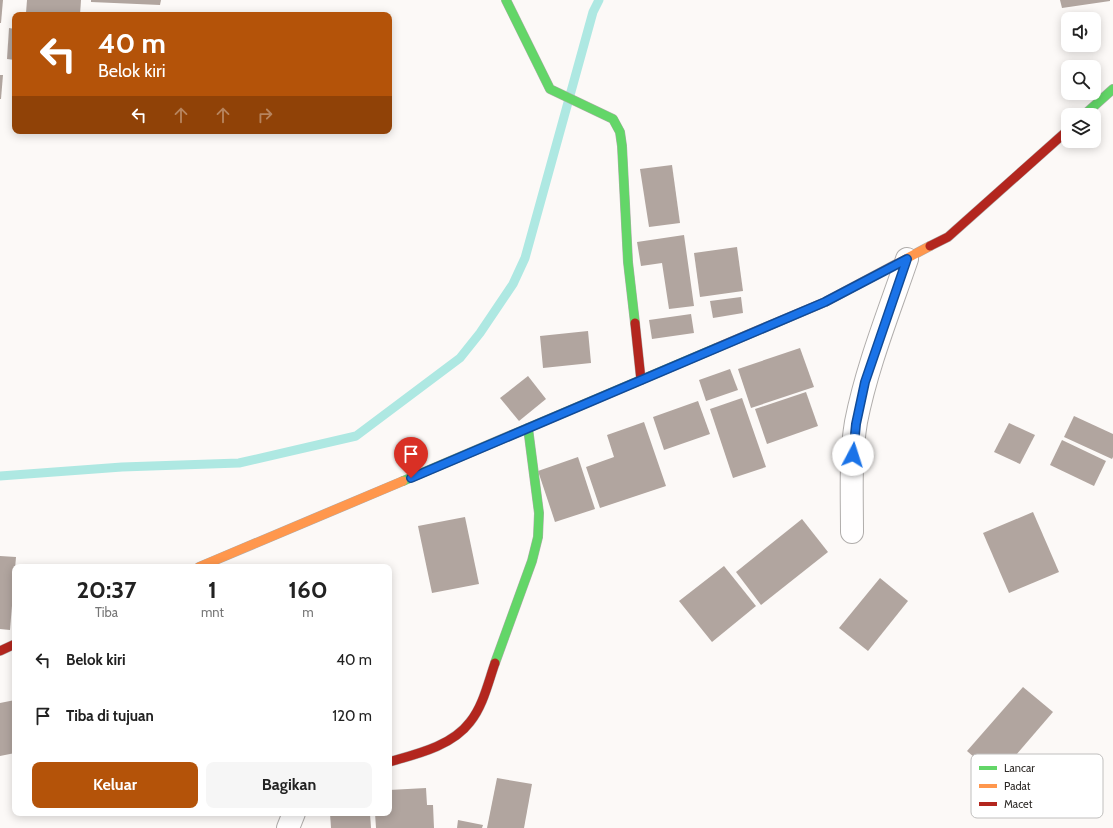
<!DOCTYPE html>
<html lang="id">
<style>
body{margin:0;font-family:Cabin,sans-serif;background:#f6f6f6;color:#222;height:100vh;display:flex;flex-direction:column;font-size:15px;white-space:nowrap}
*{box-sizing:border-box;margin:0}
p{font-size:13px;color:#767676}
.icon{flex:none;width:22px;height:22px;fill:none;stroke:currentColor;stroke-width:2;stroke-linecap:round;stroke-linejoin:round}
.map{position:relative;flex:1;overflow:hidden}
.side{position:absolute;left:12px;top:564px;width:380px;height:252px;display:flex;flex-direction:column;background:#fff;border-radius:8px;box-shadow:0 2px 10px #0003}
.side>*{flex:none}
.guide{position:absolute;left:12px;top:12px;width:380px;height:122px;border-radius:8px;box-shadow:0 2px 10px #0003;background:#b45309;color:#fff;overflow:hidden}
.fabs{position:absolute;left:1061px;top:12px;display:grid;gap:8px}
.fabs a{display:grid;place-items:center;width:40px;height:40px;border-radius:8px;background:#fff;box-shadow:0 2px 10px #0003;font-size:20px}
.pin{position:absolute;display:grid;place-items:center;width:34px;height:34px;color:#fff;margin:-41px -17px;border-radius:50% 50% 50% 0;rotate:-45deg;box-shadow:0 0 4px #0007}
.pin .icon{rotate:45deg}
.me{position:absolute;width:44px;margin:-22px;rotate:5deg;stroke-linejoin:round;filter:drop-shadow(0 0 3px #0008)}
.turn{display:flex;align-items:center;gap:14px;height:84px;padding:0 20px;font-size:18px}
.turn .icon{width:52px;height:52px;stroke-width:2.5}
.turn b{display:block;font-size:28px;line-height:34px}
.lanes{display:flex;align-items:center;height:38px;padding:0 20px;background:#0003;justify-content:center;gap:20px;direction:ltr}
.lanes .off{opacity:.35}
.eta{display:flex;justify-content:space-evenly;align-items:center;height:68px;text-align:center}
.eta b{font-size:24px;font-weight:800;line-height:28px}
.cta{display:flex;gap:8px;margin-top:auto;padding:8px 20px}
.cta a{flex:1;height:46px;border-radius:8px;background:#b45309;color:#fff;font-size:16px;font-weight:800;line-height:46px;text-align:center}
.cta a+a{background:#f6f6f6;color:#222}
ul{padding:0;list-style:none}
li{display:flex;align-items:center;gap:12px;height:56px;padding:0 20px}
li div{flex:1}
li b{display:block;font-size:15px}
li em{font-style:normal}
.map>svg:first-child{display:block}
</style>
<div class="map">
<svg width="1113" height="828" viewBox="0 0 1113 828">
<rect width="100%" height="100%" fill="#fcf9f7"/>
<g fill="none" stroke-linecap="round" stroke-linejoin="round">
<path stroke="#aee8e2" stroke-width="9" d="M0,476l122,-9 117,-4 117,-27 104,-78 20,-25 33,-49 12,-26 68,-246 6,-12"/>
</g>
<g fill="#b1a59f">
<path d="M0,0h3l-2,23h-1z"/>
<path d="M27,0h54l-1,15 -54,-2z"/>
<path d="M91,0h70l-1,5 -69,-3z"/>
<path d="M1060,0h50v1l-48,7z"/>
<path d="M9,28l6,1v31l-8,-1z"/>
<path d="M0,75h3l-2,24h-1z"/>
<path d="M672,165l8,58 -31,4 -9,-58z"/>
<path d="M684,235l10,71 -25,3 -7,-46 -21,3 -4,-24z"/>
<path d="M737,247l6,44 -43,6 -6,-44z"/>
<path d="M741,297l2,16 -30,5 -3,-17z"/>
<path d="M691,314l3,19 -42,6 -3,-19z"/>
<path d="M588,331l3,32 -48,5 -3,-32z"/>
<path d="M800,348l14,39 -63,21 -13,-39z"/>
<path d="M730,369l8,21 -32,11 -7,-21z"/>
<path d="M528,376l18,23 -27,22 -19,-23z"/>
<path d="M806,392l12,34 -51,18 -12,-35z"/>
<path d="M742,398l24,69 -33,11 -23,-69z"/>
<path d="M698,401l12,33 -46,16 -11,-33z"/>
<path d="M1074,416l39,18v23l-1,2 -48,-22z"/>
<path d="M644,422l22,64 -66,22 -14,-41 28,-10 -7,-22z"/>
<path d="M1009,423l26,12 -15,29 -26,-12z"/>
<path d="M1062,440l44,21 -12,25 -44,-21z"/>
<path d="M578,457l17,52 -40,13 -17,-51z"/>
<path d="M1033,512l26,60 -50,21 -26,-60z"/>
<path d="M465,517l14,67 -47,9 -14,-67z"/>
<path d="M802,519l26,33 -67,53 -25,-33z"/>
<path d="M0,556l16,1 -6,73 -10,-1z"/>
<path d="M724,566l32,40 -44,36 -33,-41z"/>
<path d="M880,578l28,23 -40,50 -29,-23z"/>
<path d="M1023,687l30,25 -56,65 -30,-26z"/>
<path d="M15,700v53l-15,3v-53z"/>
<path d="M497,778l35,6 -8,44h-37z"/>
<path d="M426,788l1,17h6l1,23h-58l-1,-15h14v-23z"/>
<path d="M330,813h40l1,15h-40z"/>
<path d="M458,820l25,5 -1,3h-25z"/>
</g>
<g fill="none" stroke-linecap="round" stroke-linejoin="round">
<defs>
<g id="street">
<path d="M852,532c0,-37 -2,-74 4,-110 11,-56 33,-110 51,-163"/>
<path d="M288,828l6,-15"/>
</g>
<g id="fast">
<path d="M506,0l44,89 63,30 7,13 2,14 6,116 7,61"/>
<path d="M1084,115l29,-26"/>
<path d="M403,481l313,-133"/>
<path d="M495,663l37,-102 6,-24 1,-24 -11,-85"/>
</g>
<g id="slow">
<path d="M716,348l109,-46 105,-56"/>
<path d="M199,567l204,-86"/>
</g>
<g id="jam">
<path d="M930,246l18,-9 120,-107"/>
<path d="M635,323l6,57"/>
<path d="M0,651l15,-7"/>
<path d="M389,762c28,-8 63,-16 81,-40 13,-16 18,-39 25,-59"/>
</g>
</defs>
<use href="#street" stroke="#b0adab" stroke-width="24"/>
<use href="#fast" stroke="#b0adab" stroke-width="10"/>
<use href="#slow" stroke="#b0adab" stroke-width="10"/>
<use href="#jam" stroke="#b0adab" stroke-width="10"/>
<use href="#street" stroke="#fffefe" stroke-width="22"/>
<use href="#fast" stroke="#63d668" stroke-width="9"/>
<use href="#slow" stroke="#ff974d" stroke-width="9"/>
<use href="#jam" stroke="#b3261e" stroke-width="9"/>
</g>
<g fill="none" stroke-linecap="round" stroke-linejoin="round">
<defs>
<path id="route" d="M411,478l414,-176 82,-43 -42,123 -9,42 -3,31"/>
</defs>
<use href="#route" stroke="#114b97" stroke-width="10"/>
<use href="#route" stroke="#1a73e8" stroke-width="7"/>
</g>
<rect x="971" y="754" width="132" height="64" rx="6" fill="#fff" stroke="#c0bfbe" stroke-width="1"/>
<rect x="979" y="766" width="18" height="4" fill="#63d668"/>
<rect x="979" y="784" width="18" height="4" fill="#ff974d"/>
<rect x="979" y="802" width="18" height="4" fill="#b3261e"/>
<g font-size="11" fill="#2e2a27">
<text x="1004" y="772">Lancar</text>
<text x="1004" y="790">Padat</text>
<text x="1004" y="808">Macet</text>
</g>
</svg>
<div class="fabs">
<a><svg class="icon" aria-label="sound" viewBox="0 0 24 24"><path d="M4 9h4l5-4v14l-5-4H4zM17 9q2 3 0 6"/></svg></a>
<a><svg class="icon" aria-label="search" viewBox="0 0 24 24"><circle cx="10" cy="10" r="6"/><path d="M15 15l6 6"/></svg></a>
<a><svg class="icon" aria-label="layers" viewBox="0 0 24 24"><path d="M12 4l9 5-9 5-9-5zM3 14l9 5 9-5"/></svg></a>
</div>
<div class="pin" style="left:411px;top:478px;background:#d93025"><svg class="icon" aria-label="arrive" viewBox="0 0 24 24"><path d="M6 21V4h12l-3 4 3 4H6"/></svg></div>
<svg class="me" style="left:853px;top:455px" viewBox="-20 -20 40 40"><circle r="19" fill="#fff"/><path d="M0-13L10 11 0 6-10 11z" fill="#1a73e8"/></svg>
<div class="guide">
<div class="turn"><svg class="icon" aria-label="left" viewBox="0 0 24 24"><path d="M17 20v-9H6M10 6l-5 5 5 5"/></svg><div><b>40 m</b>Belok kiri</div></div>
<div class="lanes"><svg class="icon" aria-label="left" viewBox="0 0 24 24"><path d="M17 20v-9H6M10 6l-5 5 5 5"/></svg><svg class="icon off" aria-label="ahead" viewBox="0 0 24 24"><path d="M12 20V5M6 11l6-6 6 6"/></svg><svg class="icon off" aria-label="ahead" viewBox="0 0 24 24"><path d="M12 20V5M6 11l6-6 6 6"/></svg><svg class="icon off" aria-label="right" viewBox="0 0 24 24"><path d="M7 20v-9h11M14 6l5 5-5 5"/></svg></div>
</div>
<section class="side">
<div class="eta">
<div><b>20:37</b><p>Tiba</p></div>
<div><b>1</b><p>mnt</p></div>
<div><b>160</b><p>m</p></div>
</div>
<ul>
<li><svg class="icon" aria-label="left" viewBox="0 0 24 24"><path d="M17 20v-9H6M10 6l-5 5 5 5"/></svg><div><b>Belok kiri</b></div><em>40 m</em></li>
<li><svg class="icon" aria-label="arrive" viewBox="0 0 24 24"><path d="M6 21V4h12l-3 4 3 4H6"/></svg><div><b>Tiba di tujuan</b></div><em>120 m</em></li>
</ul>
<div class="cta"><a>Keluar</a><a>Bagikan</a></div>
</section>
</div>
